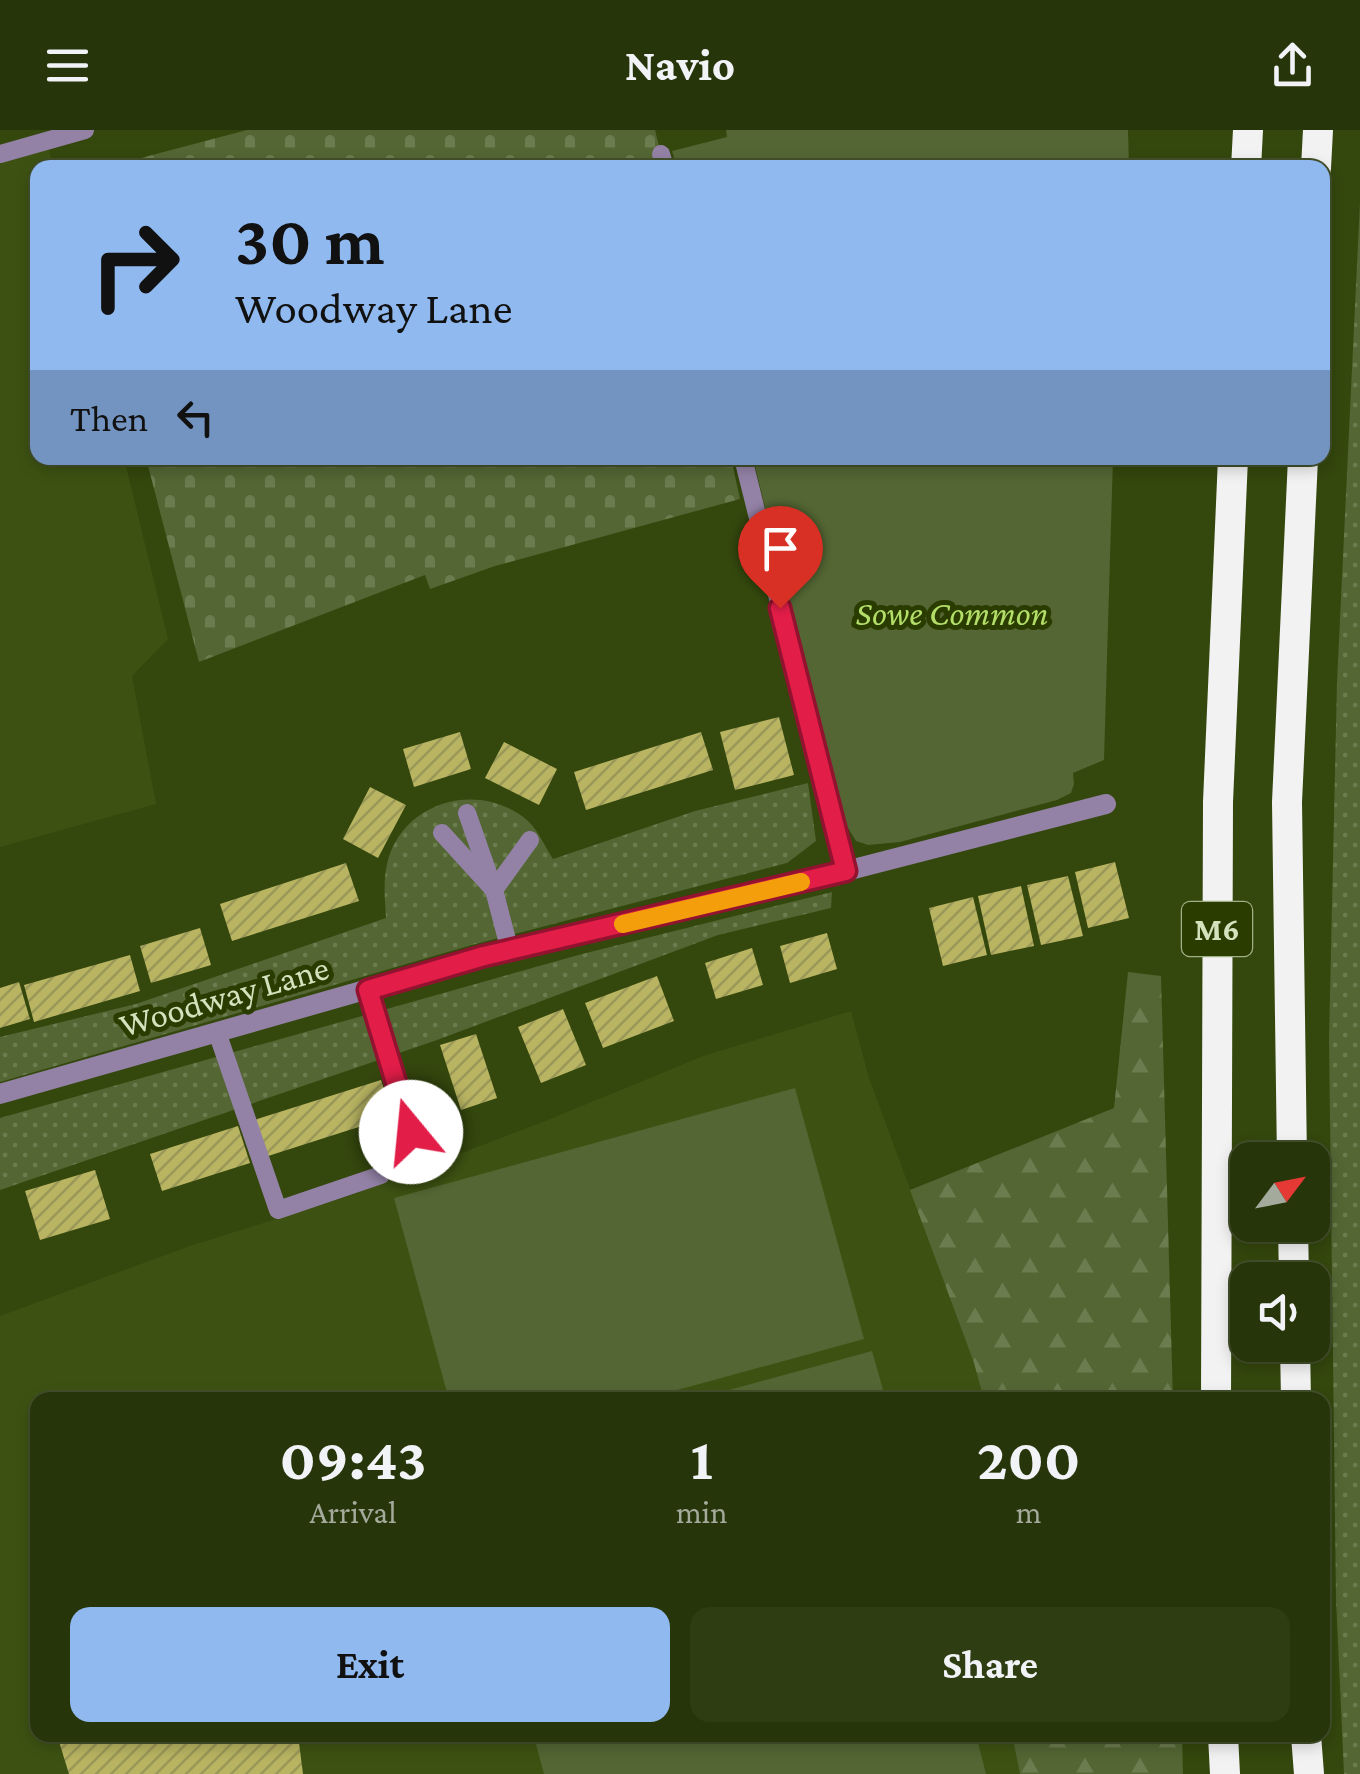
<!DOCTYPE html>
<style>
body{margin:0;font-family:"Crimson Pro",serif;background:#2f3d13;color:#f1f3f6;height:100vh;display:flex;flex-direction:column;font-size:38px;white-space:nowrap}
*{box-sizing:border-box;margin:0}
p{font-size:32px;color:#a4ab9c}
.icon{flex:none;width:55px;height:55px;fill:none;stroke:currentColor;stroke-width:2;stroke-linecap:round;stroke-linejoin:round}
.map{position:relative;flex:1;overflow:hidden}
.panel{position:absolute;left:30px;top:1262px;width:1300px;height:350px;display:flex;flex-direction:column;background:#27350a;border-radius:20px;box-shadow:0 5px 15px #0003,0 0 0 2px #43502b}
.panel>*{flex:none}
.hud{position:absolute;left:30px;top:30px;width:1300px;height:305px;border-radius:20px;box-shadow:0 5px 15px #0003,0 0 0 2px #43502b;background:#90b9f0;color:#111;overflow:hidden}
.needle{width:65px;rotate:58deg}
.buttons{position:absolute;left:1230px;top:1012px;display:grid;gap:20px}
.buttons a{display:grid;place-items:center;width:100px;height:100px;border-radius:20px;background:#27350a;box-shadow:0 5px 15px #0003,0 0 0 2px #43502b;font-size:50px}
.pin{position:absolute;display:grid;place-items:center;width:85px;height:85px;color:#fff;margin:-102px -42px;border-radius:50% 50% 50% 0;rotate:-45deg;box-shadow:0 0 10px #0007}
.pin .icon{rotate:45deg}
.me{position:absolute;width:110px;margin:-55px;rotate:343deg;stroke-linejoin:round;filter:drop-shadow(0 0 8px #0008)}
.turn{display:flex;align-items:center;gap:35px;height:210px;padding:0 40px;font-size:45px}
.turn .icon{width:130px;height:130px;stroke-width:2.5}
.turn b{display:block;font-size:70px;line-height:85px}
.then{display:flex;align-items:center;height:95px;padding:0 40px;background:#0003;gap:20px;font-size:38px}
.eta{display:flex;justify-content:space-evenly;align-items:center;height:170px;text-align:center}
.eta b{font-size:60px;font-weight:700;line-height:70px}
.cta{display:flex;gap:20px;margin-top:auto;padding:20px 40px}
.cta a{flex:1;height:115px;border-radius:20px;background:#90b9f0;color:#111;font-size:40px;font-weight:700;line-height:115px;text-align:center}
.cta a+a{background:#2f3d13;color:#f1f3f6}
header{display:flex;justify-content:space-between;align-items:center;height:130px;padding:0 40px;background:#27350a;font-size:45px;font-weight:700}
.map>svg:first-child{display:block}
</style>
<header><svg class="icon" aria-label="menu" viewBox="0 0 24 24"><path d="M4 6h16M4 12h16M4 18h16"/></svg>Navio<svg class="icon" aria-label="share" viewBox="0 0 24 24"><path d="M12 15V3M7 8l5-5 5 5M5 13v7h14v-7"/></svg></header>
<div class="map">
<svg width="1360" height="1644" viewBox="0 0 1360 1644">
<defs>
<pattern id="grass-dots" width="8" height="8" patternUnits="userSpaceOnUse" patternTransform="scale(2.5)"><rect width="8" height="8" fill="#536633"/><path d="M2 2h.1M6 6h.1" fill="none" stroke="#6b7c4f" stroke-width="1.8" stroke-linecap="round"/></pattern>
<pattern id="forest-firs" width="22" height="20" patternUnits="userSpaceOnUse" patternTransform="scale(2.5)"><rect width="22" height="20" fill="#536633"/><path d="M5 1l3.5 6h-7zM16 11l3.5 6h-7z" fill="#6b7c4f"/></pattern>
<pattern id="cemetery-stones" width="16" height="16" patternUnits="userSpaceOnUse" patternTransform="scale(2.5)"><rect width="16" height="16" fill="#536633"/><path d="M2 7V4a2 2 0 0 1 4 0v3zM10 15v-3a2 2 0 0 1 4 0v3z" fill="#6b7c4f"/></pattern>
<pattern id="building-hatch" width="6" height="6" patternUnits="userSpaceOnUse" patternTransform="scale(2.5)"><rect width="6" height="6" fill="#b8b462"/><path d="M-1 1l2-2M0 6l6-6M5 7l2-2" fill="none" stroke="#9a9858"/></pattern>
</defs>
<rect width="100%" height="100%" fill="#34470d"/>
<g fill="#3d5212">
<path d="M48,15l5,22 -15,1v290h86l44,181 -36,37 24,128 -156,43v-688z"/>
<path d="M851,881l18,67 105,285 10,37h-946v335h974l8,39h-1020v-458l187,-69 165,-52 196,-75 155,-64z"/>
</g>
<g fill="url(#grass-dots)">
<path d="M1360,72v1572h-16l-8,-176 -7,-559 8,-357z"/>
<path d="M808,653l8,58 -29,22 -315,82 -472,137v-45l136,-33 250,-86c-1,-17 -3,-37 1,-54 14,-63 93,-85 141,-43 10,9 17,26 25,38l142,-48z"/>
<path d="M832,762l-1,16 -113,27 -281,105 -437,150v-72l582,-164z"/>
</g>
<g fill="url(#forest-firs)">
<path d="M1128,842l33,4 12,424h-189l-10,-37 -64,-173 204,-82z"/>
<path d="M1012,1605h170l1,39h-163z"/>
</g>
<g fill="url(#cemetery-stones)">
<path d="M247,0h408l9,37 -561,1z"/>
<path d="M146,328h585l9,41 -245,67 -65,23 -5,-14 -226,87z"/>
</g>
<g fill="#536633">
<path d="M726,0h402l1,37h-452l-5,-16 55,-14z"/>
<path d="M753,328h360l-9,302 -31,13 1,11 -3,9 -14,7 -157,42 -32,3 -12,-4 -15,-24z"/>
<path d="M795,958l69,251 -223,61h-192l-55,-202z"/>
<path d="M872,1221l14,49h-194z"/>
<path d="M541,1605h435l10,39h-442l-10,-37z"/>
</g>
<g fill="url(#building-hatch)">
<path d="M779,587l15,58 -59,15 -15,-58z"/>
<path d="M460,602l11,37 -57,18 -11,-38z"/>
<path d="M701,602l12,38 -127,40 -12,-38z"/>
<path d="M504,612l53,27 -18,36 -54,-27z"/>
<path d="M370,657l36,18 -28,53 -35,-19z"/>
<path d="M1115,732l14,56 -41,10 -13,-56z"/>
<path d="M346,733l13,38 -127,40 -12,-37z"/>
<path d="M1068,746l15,60 -42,9 -14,-60z"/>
<path d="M1021,756l13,60 -43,9 -13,-59z"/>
<path d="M973,767l14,58 -44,11 -14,-58z"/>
<path d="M200,798l11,37 -60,18 -11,-37z"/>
<path d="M827,803l10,36 -47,14 -10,-37z"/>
<path d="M752,818l11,37 -47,14 -11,-36z"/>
<path d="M130,825l10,36 -106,31 -10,-37z"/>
<path d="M657,846l17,45 -71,27 -18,-45z"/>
<path d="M19,852l11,37 -30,9v-40z"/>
<path d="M563,879l23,56 -45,18 -23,-56z"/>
<path d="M476,904l21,64 -36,12 -21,-65z"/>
<path d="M381,950l12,36 -128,41 -11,-37z"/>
<path d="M238,996l12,37 -88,28 -12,-37z"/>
<path d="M95,1040l15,49 -70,21 -15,-49z"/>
<path d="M57,1605h241l5,39h-234z"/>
</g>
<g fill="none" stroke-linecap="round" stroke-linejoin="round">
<g stroke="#9382a6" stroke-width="18">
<path d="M0,24l85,-24"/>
<path d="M661,24l4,14"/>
<path d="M743,328l103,413"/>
<path d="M467,683l27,77 16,61"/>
<path d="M442,703l52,57 36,-50"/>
<path d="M368,860l43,142"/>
<path d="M217,902l61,178 103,-35"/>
</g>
<path stroke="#9382a6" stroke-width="20" d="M0,964l484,-138 362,-85 260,-67"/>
<g stroke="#f2f2f2" stroke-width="30">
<path d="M1246,38l2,-38"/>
<path d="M1316,38l2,-38"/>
<path d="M1292,1030l-5,-358 16,-344"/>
<path d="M1293,1095l1,55"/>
<path d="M1295,1215l1,55"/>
<path d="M1216,1270l2,-598 15,-344"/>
<path d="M1223,1605l2,39"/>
<path d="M1306,1605l3,39"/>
</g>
</g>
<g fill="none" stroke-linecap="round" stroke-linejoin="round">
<defs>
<path id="route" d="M411,1002l-43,-142 116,-34 362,-85 -66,-263"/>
</defs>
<use href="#route" stroke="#92132f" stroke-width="25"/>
<use href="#route" stroke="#e11d48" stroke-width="18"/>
<path stroke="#f59e0b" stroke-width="18" d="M623,794l178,-42"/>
</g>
<g text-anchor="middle" stroke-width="10" stroke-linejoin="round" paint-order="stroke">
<rect fill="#2a3c00" stroke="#a0b185" stroke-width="2.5" x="1182" y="772" width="70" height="54" rx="8"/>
<g font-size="32" font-weight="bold" fill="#d3e3be">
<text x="1217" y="810">M6</text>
</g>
<g font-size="35" font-style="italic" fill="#b3de68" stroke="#2a3c00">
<text x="952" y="495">Sowe Common</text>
</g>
<g font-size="35" fill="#d3e3be" stroke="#2a3c00">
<text transform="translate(224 866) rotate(-16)" y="12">Woodway Lane</text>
</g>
</g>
</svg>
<div class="buttons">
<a><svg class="needle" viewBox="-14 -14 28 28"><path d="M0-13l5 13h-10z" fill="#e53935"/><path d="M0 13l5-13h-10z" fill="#a4ab9c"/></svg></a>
<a><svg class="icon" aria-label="sound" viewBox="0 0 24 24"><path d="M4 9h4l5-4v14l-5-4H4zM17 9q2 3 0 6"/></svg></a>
</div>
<div class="pin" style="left:780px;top:478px;background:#d93025"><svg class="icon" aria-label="arrive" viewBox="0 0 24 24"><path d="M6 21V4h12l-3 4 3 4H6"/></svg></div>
<svg class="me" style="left:411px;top:1002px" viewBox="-20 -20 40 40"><circle r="19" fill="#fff"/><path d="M0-13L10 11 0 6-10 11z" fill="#e11d48"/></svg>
<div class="hud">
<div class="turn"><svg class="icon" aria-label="right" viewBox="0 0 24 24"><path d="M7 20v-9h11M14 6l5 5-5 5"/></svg><div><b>30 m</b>Woodway Lane</div></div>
<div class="then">Then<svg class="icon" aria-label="left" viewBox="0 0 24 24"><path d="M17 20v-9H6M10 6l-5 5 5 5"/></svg></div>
</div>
<section class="panel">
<div class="eta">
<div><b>09:43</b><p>Arrival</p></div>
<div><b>1</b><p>min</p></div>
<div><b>200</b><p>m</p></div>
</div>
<div class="cta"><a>Exit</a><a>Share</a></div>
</section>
</div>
